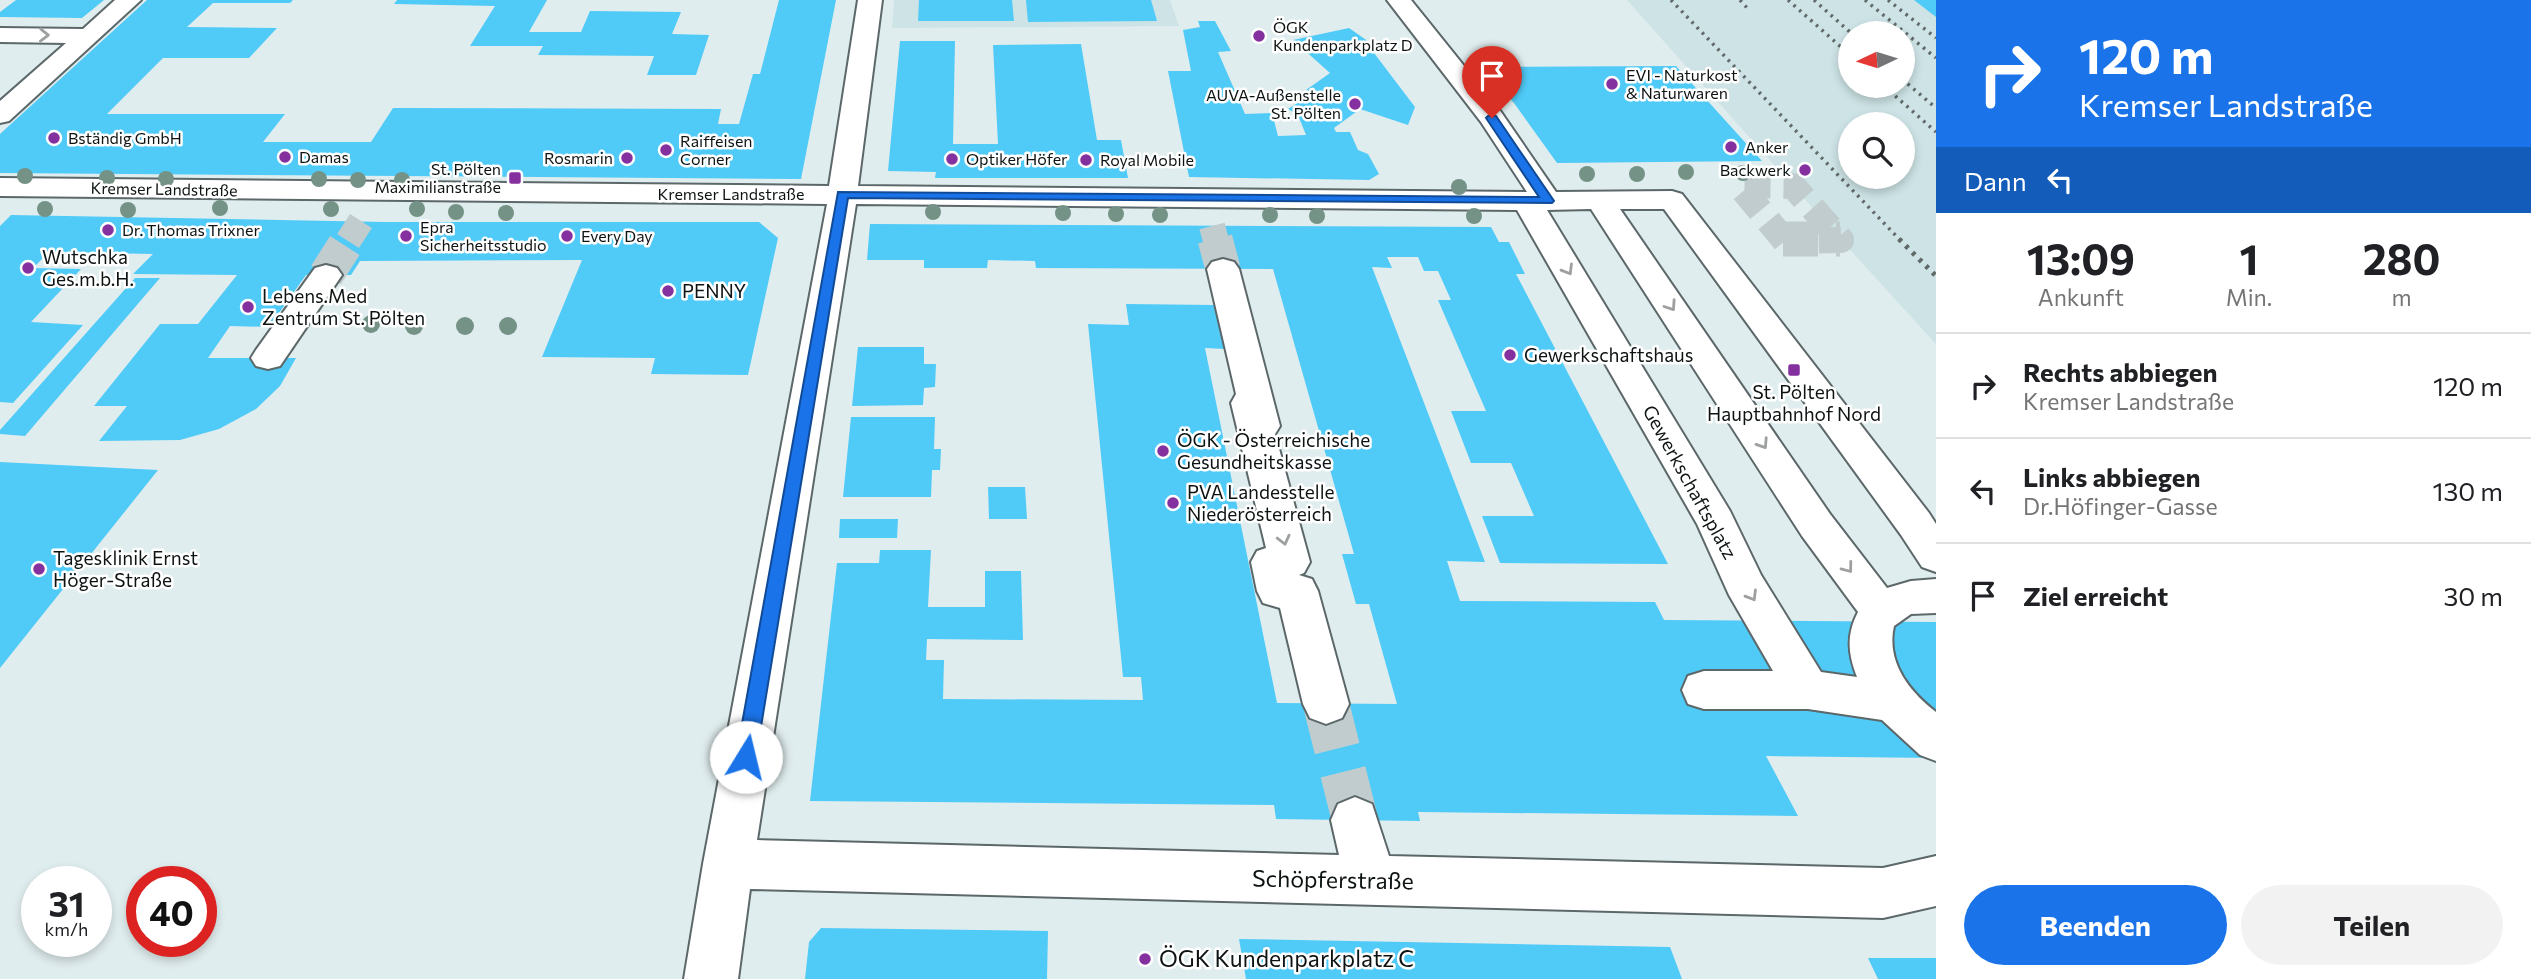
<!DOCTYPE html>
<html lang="de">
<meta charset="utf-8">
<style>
body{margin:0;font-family:Commissioner,sans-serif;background:#f2f2f2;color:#202124;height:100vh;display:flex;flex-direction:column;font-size:26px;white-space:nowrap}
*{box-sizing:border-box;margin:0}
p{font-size:23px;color:#757577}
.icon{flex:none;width:38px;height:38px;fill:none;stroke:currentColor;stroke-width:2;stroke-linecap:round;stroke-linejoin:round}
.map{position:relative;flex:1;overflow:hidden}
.sheet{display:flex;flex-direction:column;background:#fff;width:595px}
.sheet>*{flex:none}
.top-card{background:#1a73e8;color:#fff;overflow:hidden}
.needle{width:46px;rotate:266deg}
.controls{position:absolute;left:1838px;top:21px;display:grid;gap:14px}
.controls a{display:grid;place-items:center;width:77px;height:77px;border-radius:50%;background:#fff;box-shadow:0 4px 10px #0003;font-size:35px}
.speed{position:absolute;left:21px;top:866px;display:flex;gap:14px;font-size:35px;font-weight:700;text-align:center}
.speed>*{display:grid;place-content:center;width:91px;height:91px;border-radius:50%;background:#fff;box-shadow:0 4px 10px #0003;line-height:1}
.speed small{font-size:18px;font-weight:400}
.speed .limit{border:10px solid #d22;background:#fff;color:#111}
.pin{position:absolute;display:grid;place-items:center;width:60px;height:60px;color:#fff;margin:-72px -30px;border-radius:50% 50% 50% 0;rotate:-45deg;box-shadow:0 0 7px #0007}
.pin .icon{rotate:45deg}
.me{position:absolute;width:77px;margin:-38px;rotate:9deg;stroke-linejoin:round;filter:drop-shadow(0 0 5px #0008)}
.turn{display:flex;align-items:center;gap:24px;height:147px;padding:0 28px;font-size:32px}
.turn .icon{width:91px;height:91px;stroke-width:2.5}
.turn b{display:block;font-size:49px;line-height:60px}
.then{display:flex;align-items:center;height:66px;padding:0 28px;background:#0003;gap:14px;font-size:26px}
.eta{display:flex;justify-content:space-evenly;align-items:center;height:119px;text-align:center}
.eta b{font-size:42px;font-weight:700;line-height:49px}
.button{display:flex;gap:14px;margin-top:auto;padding:14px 28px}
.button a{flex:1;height:80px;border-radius:42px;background:#1a73e8;color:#fff;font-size:28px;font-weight:700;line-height:80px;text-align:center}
.button a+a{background:#f2f2f2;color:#202124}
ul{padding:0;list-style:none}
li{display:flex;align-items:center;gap:21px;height:105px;padding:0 28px;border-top:2px solid #e0e0e0}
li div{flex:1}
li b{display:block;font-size:26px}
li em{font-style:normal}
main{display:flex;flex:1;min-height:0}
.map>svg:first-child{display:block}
</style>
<main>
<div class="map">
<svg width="1936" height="979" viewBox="0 0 1936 979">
<rect width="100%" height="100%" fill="#e0edee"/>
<g fill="#cde3e5" fill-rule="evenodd">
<path d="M894,0h276l9,26 -287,2z"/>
<path d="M1627,0h309v344l-95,-104zM1850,33h52v53h-52zM1850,124h52v53h-52z"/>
</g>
<g fill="#50caf7">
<path d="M16,0h88l-22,18 -82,-1v-5z"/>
<path d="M147,0h146l-3,3h-77l-26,24 90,1 -28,30h-86l-56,56h178l-22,28h108l22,-34 328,1 -3,15h21l14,-50h7l19,-74h57l-35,179 -801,-6v-39z"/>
<path d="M397,0h150l-18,32h52l9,-21 91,1 -9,22 37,1 -13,40h-49l7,-19 -116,-1 5,-9h-73l25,-40 -101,-2z"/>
<path d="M919,0h93l2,21h-96z"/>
<path d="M1026,0h125l6,21 -129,1z"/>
<path d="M1914,0h22v17z"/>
<path d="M1198,21h17l16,30 -13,1 27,62 27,-1 6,23 28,-1 -8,-20 -10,-6 27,-17 -9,-2 24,-17 -37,-33 56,-12 33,23 -8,2 41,54 -7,18 -48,-16 -26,19 2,4h14l8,18 10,4 11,20 -10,6 -180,-3 -21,-106h23l-8,-41 17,-3z"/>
<path d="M900,41h55l-2,103h45l-5,-99 88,-1 16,96h24l7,38h-193l1,-6 -48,-1z"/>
<path d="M1676,66l86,95 -205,2 -43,-60 -31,-36z"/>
<path d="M11,215l373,7h375l19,16 -30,137 -97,-1 4,-16 -113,-1 40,-97 -222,1 -9,14h-45l-37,52 -39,-1 -22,32h88l-16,28 -24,23 -37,20 -39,11 -81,1 28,-35h-33l66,-82h38l39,-49 -104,-1 20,-20 -104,-2 -16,16 48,1 -50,53 52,3 -70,78 -13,-1v-176z"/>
<path d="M870,224l621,3 8,15h10l16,32h-9l152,290 -168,-1 -18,-47h52l-23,-53h-40l-20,-52h35l-48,-111h13l-13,-29h-14l-6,-14h-31l5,11 -20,-1 113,295 -38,-1 13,40 195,1 9,18 272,2v136l-170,-2 32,60 -380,-4 2,9 -144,-2 -2,-14 -464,-4 27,-238h42l1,-13h51l-3,57h57v-36h36l2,69 -96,-1 -1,21h18l-1,39 200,1 -2,-23h-18l-35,-353 41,1 -3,-21 89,1 10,44 -20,-1 72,355 120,1 -28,-100h-13l-14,-50h12l-81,-285 -237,-1 -1,-7 -47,-1 -1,8h-63v-8h-57z"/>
<path d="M135,278h25l-135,158 -25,-2v-4z"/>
<path d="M858,347h66v17h12l-1,23 -11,1 -1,17 -71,1z"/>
<path d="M851,417h84l-1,32h7l-1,21h-8l-1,27h-88z"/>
<path d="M0,462l158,8 -158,198z"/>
<path d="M988,487h37l2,32h-38z"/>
<path d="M840,519h58l-1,19h-58z"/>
<path d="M821,928l227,3 -1,48h-242l4,-37z"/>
<path d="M1239,939l431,8 12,32h-436z"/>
<path d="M1868,958h68v21h-58z"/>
</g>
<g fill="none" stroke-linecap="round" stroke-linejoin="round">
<g stroke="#c0cccd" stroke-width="26" stroke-dasharray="26 13" stroke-linecap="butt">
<path d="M1212,226l4,15"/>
<path d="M348,241l13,-20"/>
<path d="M1785,241l-46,-56 54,1 48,54 -48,1"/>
</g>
<g stroke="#c0cccd" stroke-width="35" stroke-dasharray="35 18" stroke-linecap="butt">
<path d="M1215,239l8,30"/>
<path d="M1783,239h57"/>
<path d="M326,275l23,-36"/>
</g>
<path stroke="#c0cccd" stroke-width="46" stroke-dasharray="46 24" stroke-linecap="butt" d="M1326,704l29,116"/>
<defs>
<g id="minor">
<path d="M115,0h26l-132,121 -9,2v-22l66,-58 -66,-1v-14l83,1z"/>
<path d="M858,0h24l-24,186 669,6 -46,-70 -94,-122h24l90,112 55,80 116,-1 10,3 247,319 7,11v48l-14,-5 -21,-32 -237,-326h-44l210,305 57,74 24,-7 25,-2v34l-25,1 -17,12c-8,36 15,65 42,86v49l-16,-6 -38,-35 -74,-11h-104l-16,-5 -6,-14 6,-14 16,-5h69l-44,-76 -32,-71 -180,-314 -661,-6 -99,636 582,15 -8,-35 7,-16 17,-7 17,7 17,52 494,12 53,-12v50l-53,12 -1133,-29 -12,90h-54l19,-115 124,-660 -827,-8v-18l829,8zM1591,209l211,327 56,76c-12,23 -10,42 -1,65l-36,-5 -60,-97 -31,-64 -183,-301z"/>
<path d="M1223,259l11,3 5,7 41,157 -5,8 35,128 -6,11 -5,2 13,4 6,12 31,113 -7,14 -16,6 -16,-6 -7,-14 -23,-96 -17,-5 -6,-12 -6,-29 6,-11 9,-3 -35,-145 5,-9 -29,-125 5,-7z"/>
<path d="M326,265l11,3 5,7 -62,91 -12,3 -12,-3 -5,-8 5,-8 59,-82z"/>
</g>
</defs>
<use href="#minor" stroke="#5c6769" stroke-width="4"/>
<use href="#minor" fill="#fff" fill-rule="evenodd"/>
<g stroke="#616969" stroke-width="3.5" stroke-dasharray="2.5 5" stroke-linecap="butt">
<path d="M1671,0l230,241"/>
<path d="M1740,0l9,10"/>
<path d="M1788,0l62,55"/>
<path d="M1814,0l37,33"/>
<path d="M1865,0l71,58"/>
<path d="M1888,0l48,38"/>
<path d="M1902,79l34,29"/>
<path d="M1884,86l52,46"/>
</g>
<path stroke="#616969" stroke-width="5" stroke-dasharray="3.5 6" stroke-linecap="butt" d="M1899,239l37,37"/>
</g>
<g fill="#749286">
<circle cx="1686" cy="172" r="8"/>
<circle cx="1743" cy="173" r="8"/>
<circle cx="1587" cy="174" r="8"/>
<circle cx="1637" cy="174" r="8"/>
<circle cx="25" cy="176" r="8"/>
<circle cx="107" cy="178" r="8"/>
<circle cx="166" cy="179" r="8"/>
<circle cx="319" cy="179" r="8"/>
<circle cx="358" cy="180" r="8"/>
<circle cx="402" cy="180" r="8"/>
<circle cx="1459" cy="187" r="8"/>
<circle cx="220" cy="208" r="8"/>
<circle cx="45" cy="209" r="8"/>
<circle cx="331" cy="209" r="8"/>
<circle cx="417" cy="209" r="8"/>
<circle cx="128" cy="210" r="8"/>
<circle cx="456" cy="212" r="8"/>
<circle cx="933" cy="212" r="8"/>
<circle cx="506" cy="213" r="8"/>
<circle cx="1063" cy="213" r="8"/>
<circle cx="1116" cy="214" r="8"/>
<circle cx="1160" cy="215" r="8"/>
<circle cx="1270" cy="215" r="8"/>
<circle cx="1317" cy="216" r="8"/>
<circle cx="1474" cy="216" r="8"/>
<circle cx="371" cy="324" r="9"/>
<circle cx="414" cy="326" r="9"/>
<circle cx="465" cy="326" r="9"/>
<circle cx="508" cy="326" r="9"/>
</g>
<defs><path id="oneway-chevron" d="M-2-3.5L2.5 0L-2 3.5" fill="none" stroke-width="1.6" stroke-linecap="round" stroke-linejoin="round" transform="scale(1.75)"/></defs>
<g stroke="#9ea0a0">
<use href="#oneway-chevron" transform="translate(44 35) rotate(1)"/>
<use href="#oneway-chevron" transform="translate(1568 270) rotate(59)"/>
<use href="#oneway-chevron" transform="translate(1671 306) rotate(56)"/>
<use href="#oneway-chevron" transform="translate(1763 444) rotate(57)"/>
<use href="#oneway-chevron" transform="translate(1284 540) rotate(76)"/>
<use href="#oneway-chevron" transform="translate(1848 568) rotate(53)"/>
<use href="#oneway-chevron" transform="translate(1752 596) rotate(59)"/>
</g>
<path fill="#1a73e8" stroke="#114b97" stroke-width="2" d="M1488,116h8l58,85 -2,2 -704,-5 -92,559 -3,7 -7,2 -7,-2 -3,-7 102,-565 701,5 -53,-79z"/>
<g fill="#84309e" stroke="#fff" stroke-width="2.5">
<circle cx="1259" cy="36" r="7"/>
<circle cx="1612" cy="84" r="7"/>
<circle cx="1355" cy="104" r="7"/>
<circle cx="54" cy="138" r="7"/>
<circle cx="1731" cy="147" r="7"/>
<circle cx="666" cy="150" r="7"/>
<circle cx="285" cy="157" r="7"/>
<circle cx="627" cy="158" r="7"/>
<circle cx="952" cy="159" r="7"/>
<circle cx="1086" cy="160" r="7"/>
<circle cx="1805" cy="170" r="7"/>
<rect x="508" y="171" width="14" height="14" rx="3.5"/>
<circle cx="108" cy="230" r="7"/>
<circle cx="406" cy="236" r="7"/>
<circle cx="567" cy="236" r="7"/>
<circle cx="28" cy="268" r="7"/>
<circle cx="668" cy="291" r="7"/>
<circle cx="248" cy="307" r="7"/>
<circle cx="1510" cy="355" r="7"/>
<rect x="1787" y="363" width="14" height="14" rx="3.5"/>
<circle cx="1163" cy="451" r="7"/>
<circle cx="1173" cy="503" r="7"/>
<circle cx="39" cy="569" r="7"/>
<circle cx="1145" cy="959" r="7"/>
</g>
<g text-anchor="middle" stroke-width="5" stroke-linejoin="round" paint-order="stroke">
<g font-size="16" fill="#0d1212" stroke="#fff" text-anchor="start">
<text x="1273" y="33">ÖGK<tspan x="1273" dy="18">Kundenparkplatz D</tspan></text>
<text x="1626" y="81">EVI - Naturkost<tspan x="1626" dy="18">&amp; Naturwaren</tspan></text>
<text x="1341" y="101" text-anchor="end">AUVA-Außenstelle<tspan x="1341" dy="18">St. Pölten</tspan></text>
<text x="68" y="144">Bständig GmbH</text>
<text x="680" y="147">Raiffeisen<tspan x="680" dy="18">Corner</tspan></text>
<text x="1745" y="153">Anker</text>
<text x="299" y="163">Damas</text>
<text x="613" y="164" text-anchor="end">Rosmarin</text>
<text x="966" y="165">Optiker Höfer</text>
<text x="1100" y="166">Royal Mobile</text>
<text x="501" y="175" text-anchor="end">St. Pölten<tspan x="501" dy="18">Maximilianstraße</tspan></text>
<text x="1791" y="176" text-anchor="end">Backwerk</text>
<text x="420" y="233">Epra<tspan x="420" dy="18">Sicherheitsstudio</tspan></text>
<text x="122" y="236">Dr. Thomas Trixner</text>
<text x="581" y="242">Every Day</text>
</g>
<g font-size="16" fill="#0d1212" stroke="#fff">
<text transform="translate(164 189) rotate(1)" y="6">Kremser Landstraße</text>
<text x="731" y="200">Kremser Landstraße</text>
</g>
<g font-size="19" fill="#0d1212" stroke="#fff" text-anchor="start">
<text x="42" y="264">Wutschka<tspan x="42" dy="22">Ges.m.b.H.</tspan></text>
<text x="682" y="298">PENNY</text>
<text x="262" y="303">Lebens.Med<tspan x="262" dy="22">Zentrum St. Pölten</tspan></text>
<text x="1524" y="362">Gewerkschaftshaus</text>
<text x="1794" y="399" text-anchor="middle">St. Pölten<tspan x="1794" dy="22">Hauptbahnhof Nord</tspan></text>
<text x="1177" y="447">ÖGK - Österreichische<tspan x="1177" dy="22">Gesundheitskasse</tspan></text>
<text x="1187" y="499">PVA Landesstelle<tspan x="1187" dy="22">Niederösterreich</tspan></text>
<text x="53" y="565">Tagesklinik Ernst<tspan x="53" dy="22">Höger-Straße</tspan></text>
</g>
<g font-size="19" fill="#0d1212" stroke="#fff">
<text transform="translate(1690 482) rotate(61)" y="7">Gewerkschaftsplatz</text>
</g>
<g font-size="23" fill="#0d1212" stroke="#fff">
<text transform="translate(1333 880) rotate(1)" y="8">Schöpferstraße</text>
</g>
<g font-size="23" fill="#0d1212" stroke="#fff" text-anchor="start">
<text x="1159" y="967">ÖGK Kundenparkplatz C</text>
</g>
</g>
</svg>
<div class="controls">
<a><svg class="needle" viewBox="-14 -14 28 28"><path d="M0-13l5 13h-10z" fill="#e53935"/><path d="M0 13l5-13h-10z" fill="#757577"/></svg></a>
<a><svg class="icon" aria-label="search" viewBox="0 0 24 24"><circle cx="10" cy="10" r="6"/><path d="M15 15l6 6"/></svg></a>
</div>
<div class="speed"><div>31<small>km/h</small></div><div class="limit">40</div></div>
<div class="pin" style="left:1492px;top:118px;background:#d93025"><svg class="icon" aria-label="arrive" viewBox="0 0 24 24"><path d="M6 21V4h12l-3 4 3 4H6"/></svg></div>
<svg class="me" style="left:746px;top:757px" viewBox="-20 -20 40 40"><circle r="19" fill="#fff"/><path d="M0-13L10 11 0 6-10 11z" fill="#1a73e8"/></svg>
</div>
<section class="sheet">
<div class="top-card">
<div class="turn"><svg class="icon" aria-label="right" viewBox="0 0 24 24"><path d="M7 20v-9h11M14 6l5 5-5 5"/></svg><div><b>120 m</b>Kremser Landstraße</div></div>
<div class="then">Dann<svg class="icon" aria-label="left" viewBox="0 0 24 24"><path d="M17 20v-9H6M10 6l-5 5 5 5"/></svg></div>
</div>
<div class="eta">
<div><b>13:09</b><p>Ankunft</p></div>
<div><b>1</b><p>Min.</p></div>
<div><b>280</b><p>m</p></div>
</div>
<ul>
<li><svg class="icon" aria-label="right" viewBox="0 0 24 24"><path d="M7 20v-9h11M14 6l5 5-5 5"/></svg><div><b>Rechts abbiegen</b><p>Kremser Landstraße</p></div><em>120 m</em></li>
<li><svg class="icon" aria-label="left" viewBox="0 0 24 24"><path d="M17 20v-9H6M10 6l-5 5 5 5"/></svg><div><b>Links abbiegen</b><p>Dr.Höfinger-Gasse</p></div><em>130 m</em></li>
<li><svg class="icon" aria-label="arrive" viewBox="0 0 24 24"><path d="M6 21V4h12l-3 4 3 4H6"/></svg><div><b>Ziel erreicht</b></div><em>30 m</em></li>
</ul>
<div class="button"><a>Beenden</a><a>Teilen</a></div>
</section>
</main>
